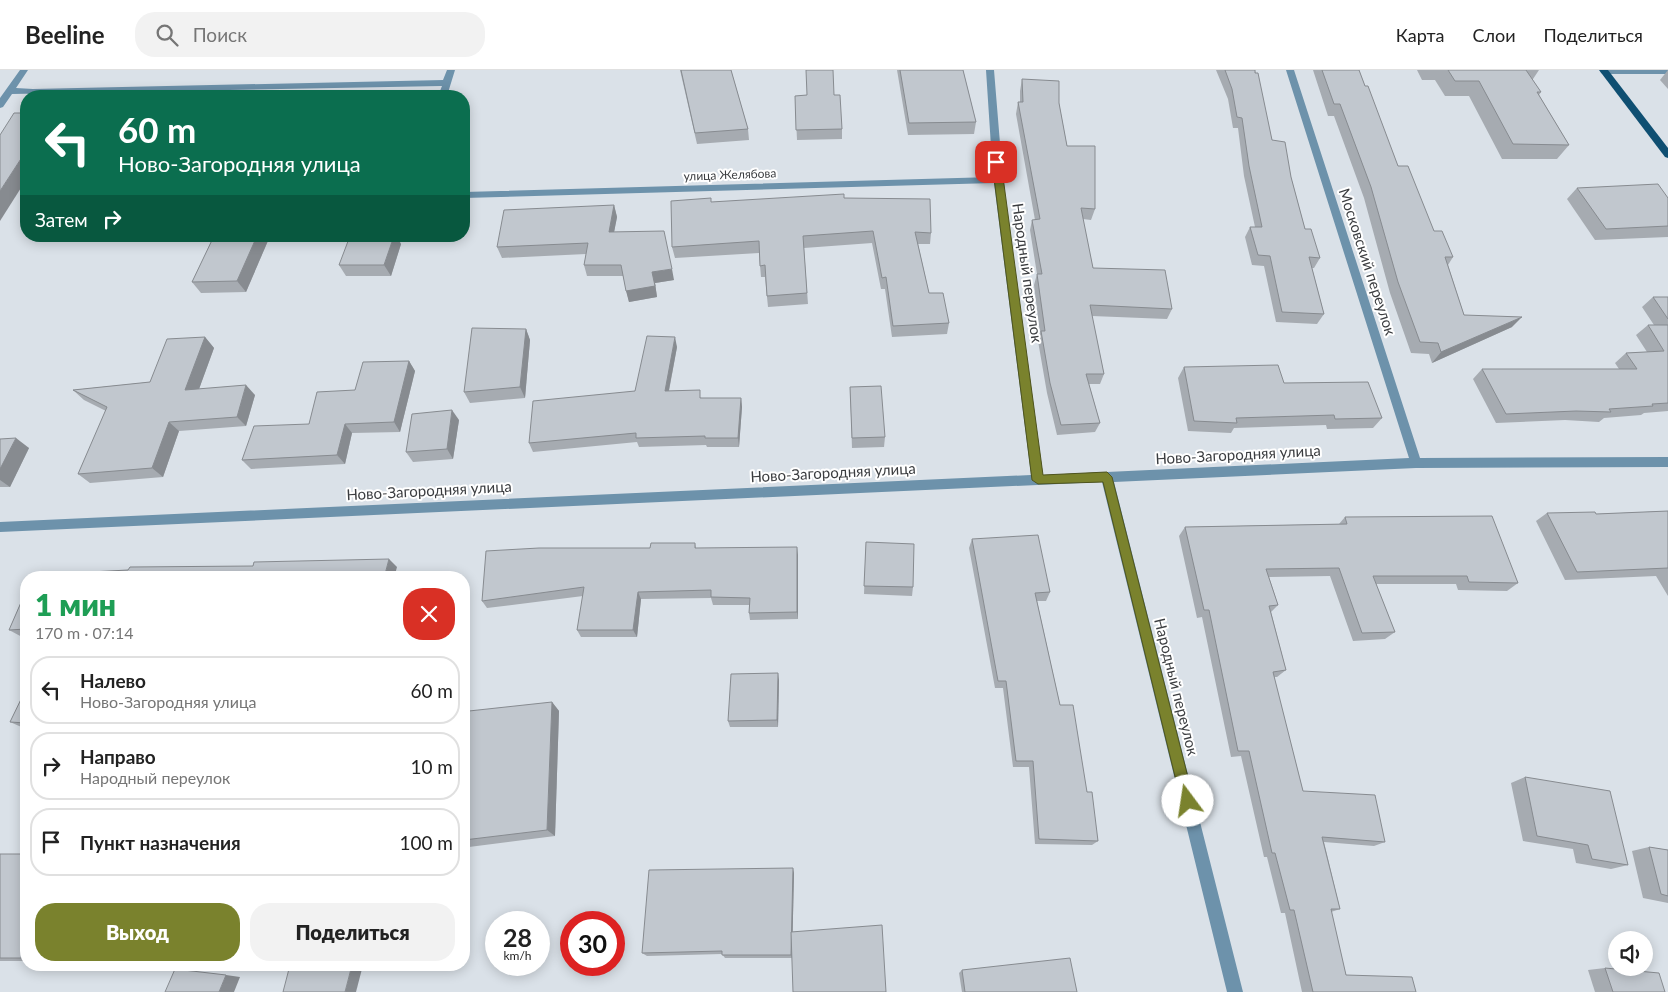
<!DOCTYPE html>
<html lang="ru">
<meta charset="utf-8">
<style>
body{margin:0;font-family:Lato,sans-serif;background:#f2f2f2;color:#222;height:100vh;display:flex;flex-direction:column;font-size:19px;white-space:nowrap}
*{box-sizing:border-box;margin:0}
p{font-size:16px;color:#767676}
.icon{flex:none;width:28px;height:28px;fill:none;stroke:currentColor;stroke-width:2;stroke-linecap:round;stroke-linejoin:round}
.map{position:relative;flex:1;overflow:hidden}
.details{position:absolute;left:20px;top:501px;width:450px;height:400px;display:flex;flex-direction:column;background:#fff;border-radius:20px;box-shadow:0 2px 12px #0003}
.details>*{flex:none}
.guide{position:absolute;left:20px;top:20px;width:450px;height:152px;border-radius:20px;box-shadow:0 2px 12px #0003;background:#0b6e4f;color:#fff;overflow:hidden}
.fabs{position:absolute;left:1608px;top:861px;display:grid;gap:10px}
.fabs a{display:grid;place-items:center;width:45px;height:45px;border-radius:50%;background:#fff;box-shadow:0 2px 12px #0003;font-size:25px}
.speed{position:absolute;left:485px;top:841px;display:flex;gap:10px;font-size:25px;font-weight:700;text-align:center}
.speed>*{display:grid;place-content:center;width:65px;height:65px;border-radius:50%;background:#fff;box-shadow:0 2px 12px #0003;line-height:1}
.speed small{font-size:12px;font-weight:400}
.speed .limit{border:8px solid #d22;background:#fff;color:#111}
.pin{position:absolute;display:grid;place-items:center;width:42px;height:42px;color:#fff;margin:-21px;border-radius:10px;box-shadow:0 2px 8px #0006}
.me{position:absolute;width:55px;margin:-28px;rotate:346deg;stroke-linejoin:round;filter:drop-shadow(0 0 4px #0008)}
.turn{display:flex;align-items:center;gap:18px;height:105px;padding:0 15px;font-size:22px}
.turn .icon{width:65px;height:65px;stroke-width:2.5}
.turn b{display:block;font-size:35px;line-height:42px}
.then{display:flex;align-items:center;height:48px;padding:0 15px;background:#0003;gap:10px;font-size:19px}
.round{display:grid;place-items:center;flex:none;width:52px;height:52px;border-radius:20px;background:#f2f2f2}
.overview{display:flex;align-items:center;justify-content:space-between;height:85px;padding:0 15px}
h1{font-size:30px;font-weight:800;line-height:38px;color:#1e9e55}
.action{display:flex;gap:10px;margin-top:auto;padding:10px 15px}
.action a{flex:1;height:58px;border-radius:20px;background:#7a822d;color:#fff;font-size:20px;font-weight:800;line-height:58px;text-align:center}
.action a+a{background:#f2f2f2;color:#222}
ul{padding:0;list-style:none}
li{display:flex;align-items:center;gap:15px;height:68px;margin:0 10px 8px;padding:0 5px;border:2px solid #e0e0e0;border-radius:20px}
li div{flex:1}
li b{display:block;font-size:19px}
li em{font-style:normal}
header{display:flex;align-items:center;gap:30px;box-sizing:border-box;height:70px;padding:0 25px;background:#fff;border-bottom:1px solid #e0e0e0}
header strong{font-size:24px}
nav{display:flex;gap:28px;margin-inline-start:auto;font-size:18px}
.search{width:350px;height:45px;background:#f2f2f2;display:flex;align-items:center;gap:12px;box-sizing:border-box;padding:0 18px;border-radius:20px;color:#767676;font-size:19px}
.map>svg:first-child{display:block}
</style>
<header>
<strong>Beeline</strong>
<div class="search"><svg class="icon" aria-label="search" viewBox="0 0 24 24"><circle cx="10" cy="10" r="6"/><path d="M15 15l6 6"/></svg>Поиск</div>
<nav><a>Карта</a><a>Слои</a><a>Поделиться</a></nav>
</header>
<div class="map">
<svg width="1668" height="922" viewBox="0 0 1668 922">
<rect width="100%" height="100%" fill="#dae1e8"/>
<g fill="none" stroke-linecap="round" stroke-linejoin="round">
<g fill="#6d92ab" fill-rule="evenodd">
<path d="M20,0h8l-12,18 17,1 410,-9 4,-10h8l-8,26h-9l4,-10 -430,8 -9,13 -3,1v-10z"/>
<path d="M986,0h8l9,110 40,295 366,-17 -123,-388h8l126,388 248,-1v10l-252,1 -302,14 129,510h-16l-125,-510 -1102,50v-10l1031,-47 -37,-292 -530,15v-6l529,-15z"/>
<path d="M1600,0h68v4h-64l-3,-1z"/>
</g>
<path fill="#0f4f72" fill-rule="evenodd" d="M1599,0h9l60,78v10l-3,-1z"/>
</g>
<g fill="#a6abb1">
<path d="M680,0h51l17,59 1,11 -52,4z"/>
<path d="M897,0h66l13,52 -2,12 -66,1z"/>
<path d="M1216,0h39l17,70 19,37 14,52 15,29 -6,10h-2l12,46 -7,10 -41,-2 -12,-56 -12,-1 -7,-28 5,-10h5l-11,-51 -6,-48h-5l-5,-29z"/>
<path d="M1313,0h46l6,16 33,80 36,65 19,26 -5,8 16,50 48,12 -80,36 -3,-9 -18,-1 -21,-60 -26,-95 -30,-82h-6z"/>
<path d="M1417,0h122l-6,9h-1l9,13 -2,3 30,50 -12,14h-55l-33,-63h-24l-10,-16h-13z"/>
<path d="M1668,0v19l-8,-9z"/>
<path d="M1022,9l37,24 8,43 28,63 -4,11 -8,-1 10,49 79,41 -5,10 -75,-3 12,58 -4,10h-11l11,39 -5,9 -38,3 -10,-42 -9,-52 2,-8 -6,-48 3,-11 -7,-44 2,-10h3l-19,-106 2,-12h2v-11z"/>
<path d="M834,25l8,34v10l-45,1 -2,-44z"/>
<path d="M1577,118l91,10v39l-73,3 -28,-41z"/>
<path d="M844,128l87,35 -1,11h-12l11,49 20,30 -2,11 -55,3 -7,-48h-4l-9,-46 -68,5 4,56 -40,3 -3,-30h-4l-2,-24 -84,5 -3,-11 39,-45z"/>
<path d="M614,135l3,12 -3,15 60,48 -19,3 2,14 -28,5 -6,-26h-36l-3,-11 2,-11 -84,4 -5,-11z"/>
<path d="M214,166h56l-24,56 -45,1 -9,-11z"/>
<path d="M401,174l-10,32h-45l-7,-11z"/>
<path d="M1653,227h15v114l-24,2 -3,2 -37,3 -5,4 -34,-2 -69,3 -23,-44 9,-10h137l-4,-6 11,-10 21,-1 -11,-17 12,-10h6l-12,-18z"/>
<path d="M526,259l4,11 -5,58 -55,5 -6,-11z"/>
<path d="M205,267l9,11 -15,41 56,6 -9,31 -67,5 -16,46 -73,6 -12,-9 28,-63 -22,-11 -11,-10 77,-8z"/>
<path d="M677,277l-8,44 33,7h39l1,9 -3,40h-32l-1,-2 -67,2 -2,-5 -104,10 -4,-9 106,-52z"/>
<path d="M409,291l6,10 -15,61 -48,1 -7,31 -94,5 -9,-9 67,-36 46,-34z"/>
<path d="M1184,297l198,51 -9,10 -46,1 -1,-4 -92,3 -3,5 -43,-2 -10,-53z"/>
<path d="M850,317l35,50 -1,10 -32,1z"/>
<path d="M459,350l-6,39 -40,3 -7,-10z"/>
<path d="M0,369l29,9 -19,39h-10z"/>
<path d="M1668,441v85l-12,-20 -91,4 -29,-59 11,-8 49,1z"/>
<path d="M1345,447l173,66 -11,8 -49,-1 -2,-6h-80l19,48 -10,7 -32,2 -23,-65 -61,1 9,28 -7,7 15,58 -9,7h-3l29,114 82,51 -11,4 -50,-4 16,67 -9,3 15,63 70,17h-114l-17,-79h-4l-14,-56h-3l-23,-101 -10,1 -29,-140 -5,1 -18,-82 6,-9 154,-3z"/>
<path d="M972,469l78,53 -4,9h-9l23,104 27,87 11,49 -6,4 -57,-1 -6,-77h-16l-10,-79h-8l-26,-140z"/>
<path d="M866,472l47,45 -1,9 -48,-2z"/>
<path d="M695,473l1,5 102,7v64l-48,1 -1,-7v-8h-36l-2,-7 -70,1 -4,38h-56l-4,-7 6,-34 -96,12 -5,-7 168,-53z"/>
<path d="M26,521v47h-2l-15,-8z"/>
<path d="M779,610l-1,47h-48l-2,-6z"/>
<path d="M26,619v40l-16,-7z"/>
<path d="M552,632l7,9 -4,125 -86,11 -5,-3v-72z"/>
<path d="M1525,707l103,88 -17,4 -35,-6 -3,-14 -50,-8 -12,-58z"/>
<path d="M1649,777l19,3v53l-25,-5 -11,-47z"/>
<rect x="0" y="784" width="26" height="107"/>
<path d="M794,803l-2,85h-67l-3,-4 -75,2 -5,-3z"/>
<path d="M1605,898l60,24h-70l-7,-22z"/>
<path d="M962,900l115,22h-115l-3,-19z"/>
</g>
<g fill="#878b90">
<path d="M26,81v29l-26,41v-30z"/>
<path d="M614,135l3,12 -5,26 -3,-11z"/>
<path d="M257,166h13l-24,56 -9,-11z"/>
<path d="M394,166h3l4,8 -10,32 -7,-11z"/>
<path d="M672,199l2,11 -19,3 2,14 -28,5 -3,-11 26,-19z"/>
<path d="M1522,247l-10,10 -80,36 9,-11z"/>
<path d="M526,259l4,11 -5,58 -5,-11z"/>
<path d="M205,267l9,11 -19,52 -10,-10z"/>
<path d="M675,267l2,10 -10,53 -2,-9z"/>
<path d="M409,291l6,10 -15,61 -6,-10z"/>
<path d="M246,315l9,10 -9,31 -9,-9z"/>
<path d="M741,328l1,9 -3,40 -1,-9z"/>
<path d="M452,340l7,10 -6,39 -6,-10z"/>
<path d="M169,352l10,9 -16,46 -11,-9z"/>
<path d="M345,354l7,9 -7,31 -8,-9z"/>
<path d="M16,368l13,10 -19,39 -10,-7v-11z"/>
<path d="M797,477l1,8v64l-1,-7z"/>
<path d="M389,489l8,8 -3,11h-10z"/>
<path d="M638,522l3,7 -4,38 -4,-7z"/>
<path d="M778,603l1,7 -1,47 -1,-7z"/>
<path d="M552,632l7,9 -4,125 -8,-6z"/>
<path d="M793,798l1,5 -2,85 -1,-3z"/>
<path d="M352,895h11l-7,27h-11z"/>
<path d="M226,905l14,2 -6,15h-15z"/>
</g>
<g fill="#c1c7ce" stroke="#878b90">
<path d="M681,0h50l17,59 -53,4z"/>
<path d="M806,0h27l1,25h6l2,34 -46,1 -1,-34 12,-1z"/>
<path d="M900,0h63l13,52 -67,1z"/>
<path d="M1225,0h30v3h3l14,67 13,2 6,35 14,52h6l9,29 -11,-1 15,57 -42,-2 -12,-56 -12,-1 -8,-28h12l-13,-61 -7,-48 -5,-1 -5,-28z"/>
<path d="M1322,0h37l6,16h3l30,80h10l26,65h8l11,26h-8l19,58 58,2 -81,35 -3,-9 -18,-1 -22,-60 -27,-95 -31,-83h-6z"/>
<path d="M1448,0h78l15,22h-4l32,53 -56,-1 -34,-63h-24z"/>
<path d="M1022,9l37,2v22l8,43h28v63l-14,-1 12,60 72,2 7,39 -82,-4 14,69h-18l14,49 -39,2 -11,-42 -9,-52h4l-8,-57h5l-10,-54 8,-1 -22,-117h5z"/>
<path d="M14,43h12v38l-26,40v-56z"/>
<path d="M1658,114l10,14v28l-62,3 -29,-41z"/>
<path d="M844,124v4l86,1 1,34 -16,-1 14,61h14l6,30 -56,3 -7,-49 -4,1 -9,-47 -70,5 4,57 -40,3 -2,-31 -5,1 -1,-25 -87,6 -1,-46 40,-3v4z"/>
<path d="M614,135l-5,27 55,-1 8,38 -20,3 3,14 -29,5 -5,-26h-37l4,-22 -91,4 7,-37z"/>
<path d="M214,166h43l-20,45 -45,1z"/>
<path d="M350,166h44l-10,29h-45z"/>
<path d="M1653,227h15v22z"/>
<path d="M1648,255h20v78l-16,1 1,2 -44,3 2,3 -35,-1 -70,3 -24,-45h155l-11,-16 38,-2z"/>
<path d="M472,258l54,1 -6,58 -56,5z"/>
<path d="M647,266l28,1 -10,54 35,-1v8h41l-3,40h-33v-2l-69,2v-5l-107,10 4,-42 102,-10z"/>
<path d="M205,267l-20,53 61,-5 -9,32 -68,5 -17,46 -74,6 29,-67 -34,-17 77,-8 17,-43z"/>
<path d="M409,291l-15,61 -49,2 -8,31 -95,5 12,-34 55,-2 8,-32 38,-2 8,-28z"/>
<path d="M1278,295l6,18 84,-1 14,36 -47,1 -1,-4 -98,3 1,5 -43,-2 -10,-54z"/>
<path d="M881,316l4,51 -33,1 -2,-51z"/>
<path d="M452,340l-5,39 -41,3 6,-38z"/>
<path d="M16,368l-16,31v-30z"/>
<path d="M1668,441v57l-91,4 -30,-59 48,-1 1,2z"/>
<path d="M1492,446l26,67 -49,-1 -2,-6h-94l22,56 -33,1 -23,-65 -73,1 12,36 -9,1 17,64 -13,2 30,119 72,4 10,47 -63,-5 18,72h-9l15,66 66,2 4,15h-103l-19,-82h-4l-15,-57h-3l-23,-102h-11l-29,-141h-5l-19,-83 162,-3 -2,-7z"/>
<path d="M1038,465l12,57 -15,1 25,112h13l14,87h5l6,49 -59,-2 -6,-78h-17l-10,-80h-8l-26,-142z"/>
<path d="M866,472l48,2 -1,43 -49,-1z"/>
<path d="M651,473h44v5l102,-1v65l-48,1 1,-15 -39,-1v-7l-73,2 -5,38h-56l7,-43 -102,14 4,-50 53,-3h111z"/>
<path d="M389,489l-5,19h-352l2,-3 94,-5 2,-3 123,-1 1,-4z"/>
<path d="M26,521v38l-17,1z"/>
<path d="M778,603l-1,47 -49,1 3,-47z"/>
<path d="M26,619v34l-16,-1z"/>
<path d="M552,632l-5,128 -83,10v-68l5,-61z"/>
<path d="M1525,707l85,14 18,74 -36,-6 -4,-14 -51,-9z"/>
<path d="M1649,777l19,3v46l-7,-2z"/>
<rect x="0" y="784" width="26" height="104"/>
<path d="M793,798l-2,87h-69v-4l-80,2 7,-83z"/>
<path d="M882,855l4,67h-93l-2,-60z"/>
<path d="M1070,888l7,34h-112l-3,-22z"/>
<path d="M290,895h62l-7,27h-62z"/>
<path d="M1605,898l54,5 6,19h-52z"/>
<path d="M175,899l51,6 -7,17h-54z"/>
</g>
<path fill="#7a822d" stroke="#4f541d" d="M993,89h6l2,3 42,313 64,-3 5,5 82,324 -2,5 -4,2 -5,-2 -2,-5 -78,-319 -65,2 -6,-4 -40,-318z"/>
<g text-anchor="middle" stroke-width="4" stroke-linejoin="round" paint-order="stroke">
<g font-size="12" fill="#3b3d40" stroke="#fff">
<text transform="translate(730 105) rotate(-2)" y="4">улица Желябова</text>
</g>
<g font-size="15" fill="#3b3d40" stroke="#fff">
<text transform="translate(1367 192) rotate(72)" y="5">Московский переулок</text>
<text transform="translate(1027 203) rotate(82)" y="5">Народный переулок</text>
<text transform="translate(1238 385) rotate(-3)" y="5">Ново-Загородняя улица</text>
<text transform="translate(833 403) rotate(-3)" y="5">Ново-Загородняя улица</text>
<text transform="translate(429 421) rotate(-3)" y="5">Ново-Загородняя улица</text>
<text transform="translate(1176 617) rotate(76)" y="5">Народный переулок</text>
</g>
</g>
</svg>
<div class="fabs">
<a><svg class="icon" aria-label="sound" viewBox="0 0 24 24"><path d="M4 9h4l5-4v14l-5-4H4zM17 9q2 3 0 6"/></svg></a>
</div>
<div class="speed"><div>28<small>km/h</small></div><div class="limit">30</div></div>
<div class="pin" style="left:996px;top:92px;background:#d93025"><svg class="icon" aria-label="arrive" viewBox="0 0 24 24"><path d="M6 21V4h12l-3 4 3 4H6"/></svg></div>
<svg class="me" style="left:1188px;top:731px" viewBox="-20 -20 40 40"><circle r="19" fill="#fff"/><path d="M0-13L10 11 0 6-10 11z" fill="#7a822d"/></svg>
<div class="guide">
<div class="turn"><svg class="icon" aria-label="left" viewBox="0 0 24 24"><path d="M17 20v-9H6M10 6l-5 5 5 5"/></svg><div><b>60 m</b>Ново-Загородняя улица</div></div>
<div class="then">Затем<svg class="icon" aria-label="right" viewBox="0 0 24 24"><path d="M7 20v-9h11M14 6l5 5-5 5"/></svg></div>
</div>
<section class="details">
<div class="overview"><div><h1>1 мин</h1><p>170 m · 07:14</p></div><a class="round" style="background:#d93025;color:#fff"><svg class="icon" aria-label="close" viewBox="0 0 24 24"><path d="M6 6l12 12M18 6L6 18"/></svg></a></div>
<ul>
<li><svg class="icon" aria-label="left" viewBox="0 0 24 24"><path d="M17 20v-9H6M10 6l-5 5 5 5"/></svg><div><b>Налево</b><p>Ново-Загородняя улица</p></div><em>60 m</em></li>
<li><svg class="icon" aria-label="right" viewBox="0 0 24 24"><path d="M7 20v-9h11M14 6l5 5-5 5"/></svg><div><b>Направо</b><p>Народный переулок</p></div><em>10 m</em></li>
<li><svg class="icon" aria-label="arrive" viewBox="0 0 24 24"><path d="M6 21V4h12l-3 4 3 4H6"/></svg><div><b>Пункт назначения</b></div><em>100 m</em></li>
</ul>
<div class="action"><a>Выход</a><a>Поделиться</a></div>
</section>
</div>
